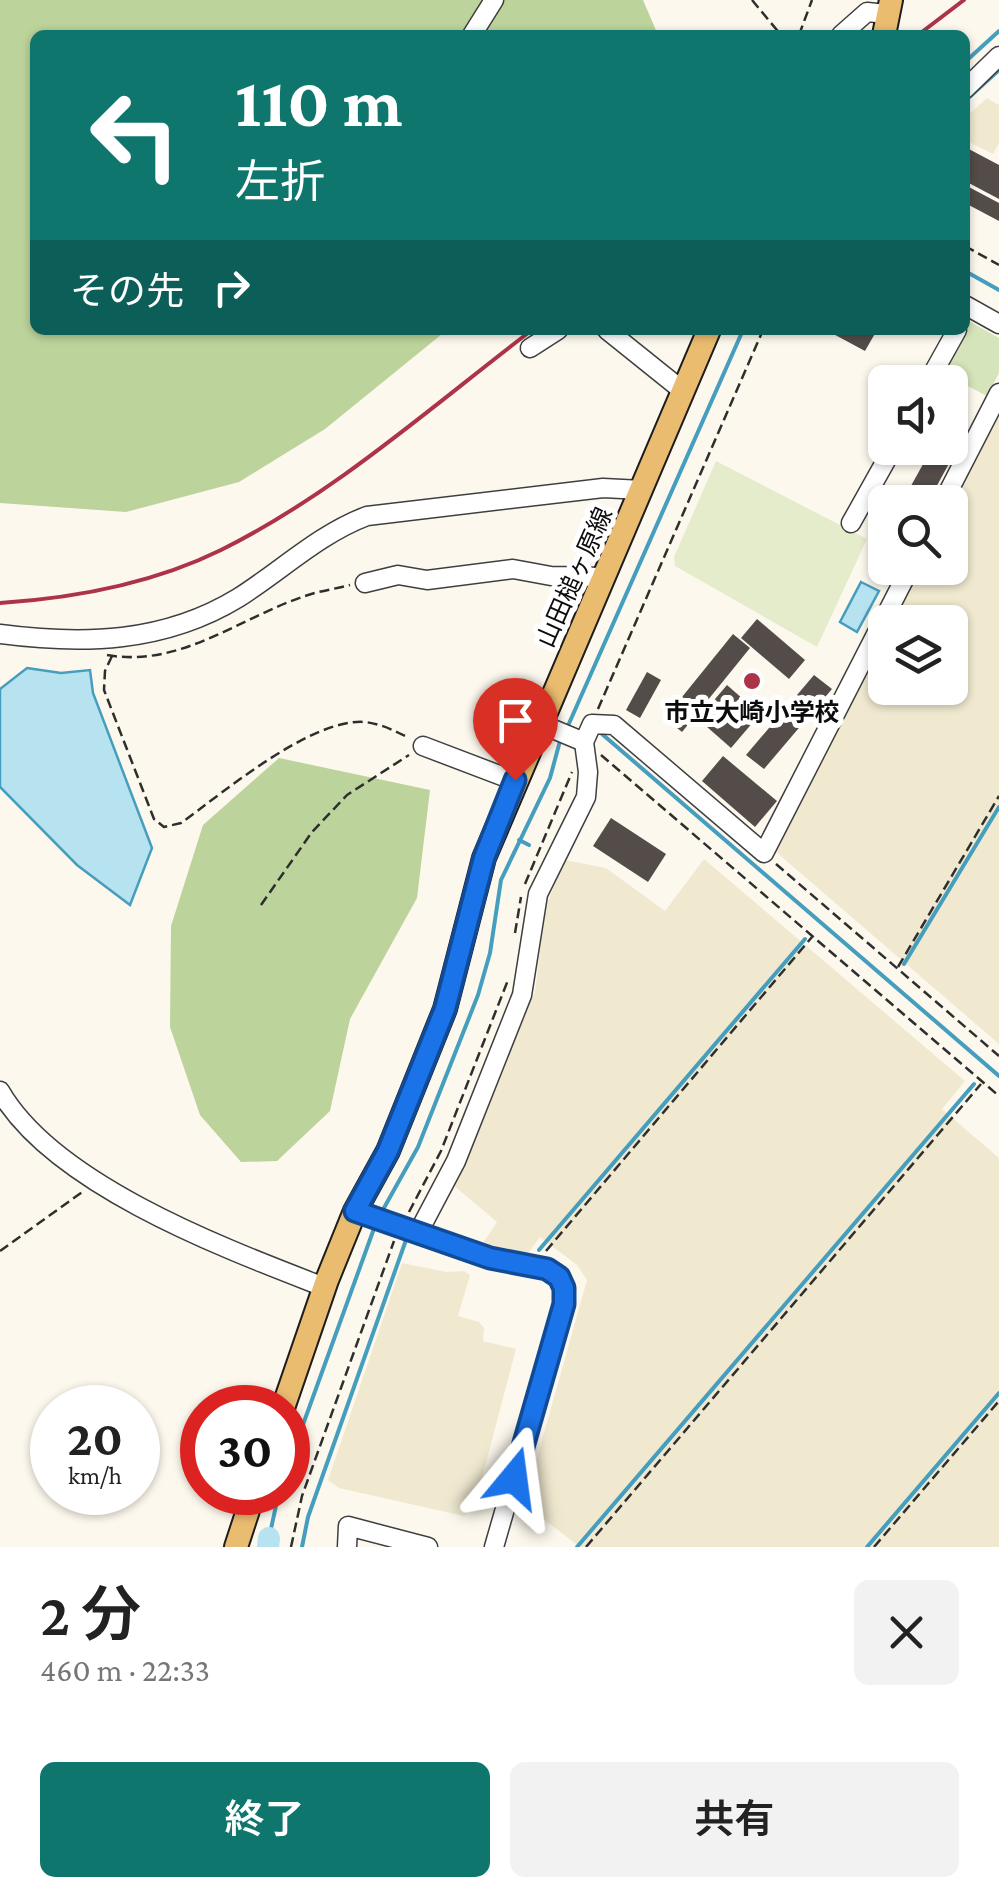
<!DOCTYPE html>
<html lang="ja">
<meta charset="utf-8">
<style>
body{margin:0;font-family:"Crimson Pro","Noto Sans JP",serif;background:#f2f2f2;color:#222;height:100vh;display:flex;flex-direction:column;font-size:38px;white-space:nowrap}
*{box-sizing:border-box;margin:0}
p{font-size:32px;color:#767676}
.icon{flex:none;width:55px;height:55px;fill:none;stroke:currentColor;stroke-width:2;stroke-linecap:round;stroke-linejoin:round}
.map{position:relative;height:1547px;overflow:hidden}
.panel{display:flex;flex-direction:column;background:#fff;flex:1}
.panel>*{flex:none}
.guide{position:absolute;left:30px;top:30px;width:940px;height:305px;border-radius:15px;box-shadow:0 2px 8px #0004;background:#0f766e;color:#fff;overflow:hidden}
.controls{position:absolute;left:868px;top:365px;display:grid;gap:20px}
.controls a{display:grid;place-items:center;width:100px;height:100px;border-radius:15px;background:#fff;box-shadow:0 2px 8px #0004;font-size:50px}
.speed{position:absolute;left:30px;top:1385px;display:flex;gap:20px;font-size:50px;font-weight:700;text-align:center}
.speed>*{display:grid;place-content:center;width:130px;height:130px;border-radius:50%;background:#fff;box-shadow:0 2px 8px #0004;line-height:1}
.speed small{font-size:25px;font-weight:400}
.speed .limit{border:15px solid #d22;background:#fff;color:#111}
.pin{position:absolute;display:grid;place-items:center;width:85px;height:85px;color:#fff;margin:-102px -42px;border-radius:50% 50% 50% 0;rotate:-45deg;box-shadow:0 0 10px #0007}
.pin .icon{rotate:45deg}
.me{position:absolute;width:110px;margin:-55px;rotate:16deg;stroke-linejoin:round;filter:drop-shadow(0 0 8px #0008)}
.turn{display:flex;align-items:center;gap:35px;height:210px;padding:0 40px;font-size:45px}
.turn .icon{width:130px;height:130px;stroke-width:2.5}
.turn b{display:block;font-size:70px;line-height:85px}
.then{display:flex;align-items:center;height:95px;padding:0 40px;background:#0003;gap:20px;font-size:38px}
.round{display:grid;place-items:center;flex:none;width:105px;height:105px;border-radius:15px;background:#f2f2f2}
.summary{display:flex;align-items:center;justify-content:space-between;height:170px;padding:0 40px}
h1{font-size:60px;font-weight:600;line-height:75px}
.primary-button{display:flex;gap:20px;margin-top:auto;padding:20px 40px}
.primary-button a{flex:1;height:115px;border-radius:15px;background:#0f766e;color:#fff;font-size:40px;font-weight:600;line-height:115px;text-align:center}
.primary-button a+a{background:#f2f2f2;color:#222}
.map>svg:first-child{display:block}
</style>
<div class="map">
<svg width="999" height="1547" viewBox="0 0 999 1547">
<rect width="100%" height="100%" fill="#fdf8ed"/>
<g fill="#f0e9d0">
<path d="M987,98l12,7v38l-6,11 -28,-14v-22z"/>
<path d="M999,408v636l-224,-193 110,-218v55h65v-66h-60l28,-54h32v-64z"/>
<path d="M704,859l261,222 -23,28 57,49v389h-419l-56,-43 63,-224 -10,-15 -37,-28 -14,19 -43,-13 14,-21 -45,-38 83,-192 10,-84 20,-48 41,8 59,43z"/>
<path d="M402,1263l45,9 17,-1 6,4 -12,41 21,6 5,6 -1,13 33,8 -42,159 -10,8 -125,-28 -11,-8z"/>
</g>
<path fill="#d5e4ba" d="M967,320l32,18v35l-12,23 -48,-25 26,-41z"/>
<g fill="#bcd39b">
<path d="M0,0h643l15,35h-623v295h412l-122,99 -86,53 -113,30 -126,-9z"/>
<path d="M279,758l151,32 -13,108 -67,121 -20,92 -53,50 -36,1 -41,-47 -30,-88 1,-101 32,-101z"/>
</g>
<path fill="#e5eccb" d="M716,461l151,78 -50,108 -142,-81 -1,-9z"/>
<g fill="#b7e2ef" stroke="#469ebe" stroke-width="2.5">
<path d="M861,582l18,9 -22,41 -17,-10z"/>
<path d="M27,668l34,5 29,-3 3,23 59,155 -22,57 -53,-40 -77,-78v-98z"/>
</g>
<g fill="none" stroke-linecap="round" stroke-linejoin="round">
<g stroke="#469ebe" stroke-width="4">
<path d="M965,62l34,-31"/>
<path d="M965,101l34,-31"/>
<path d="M965,271l34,19"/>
<path d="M567,728l176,-398"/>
<path d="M602,734l397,342"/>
<path d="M519,840l10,5"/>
<path d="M904,964l95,-157"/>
<path d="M380,1215l38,-68 60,-152 12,-42 11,-73 49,-102 10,-37"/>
<path d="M539,1250l266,-311"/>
<path d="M560,1267l10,10 2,21"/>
<path d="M288,1466l88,-243"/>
<path d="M269,1538l10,-46"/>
<path d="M302,1547l6,-30 98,-277"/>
<path d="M577,1547l397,-463"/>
<path d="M867,1547l132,-154"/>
</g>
<path stroke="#b7e2ef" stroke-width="22" d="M268,1547l1,-9"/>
</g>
<g fill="#534c49">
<path d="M965,147l34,18v34l-34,-18z"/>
<path d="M965,185l34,18v18l-34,-18z"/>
<path d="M826,330h51l-12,21z"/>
<path d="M950,443l8,4 -30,55h-26l30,-54h18z"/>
<path d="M757,619l48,41 -16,19 -48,-41z"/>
<path d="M733,634l17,14 -68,84 -17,-14z"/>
<path d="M647,672l14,8 -21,38 -14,-8z"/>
<path d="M814,675l18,14 -68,80 -18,-14z"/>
<path d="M727,685l33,29 -29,34 -33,-29z"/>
<path d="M723,756l54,45 -22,26 -53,-46z"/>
<path d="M611,818l55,36 -18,28 -55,-36z"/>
</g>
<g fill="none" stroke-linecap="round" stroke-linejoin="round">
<defs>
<g id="minor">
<path d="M472,35l22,-35"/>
<path d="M841,35l26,-23 20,2"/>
<path d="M965,89l34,-33"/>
<path d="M965,305l34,19"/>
<path d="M607,330l76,61"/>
<path d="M530,348l28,-18"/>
<path d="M928,382l29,-52"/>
<path d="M943,502l56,-109"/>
<path d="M851,523l42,-75"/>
<path d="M365,583l33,-8 29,5 86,-11 38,7 52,1"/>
<path d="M0,634c83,11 164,9 238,-36 43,-27 81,-64 129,-82l236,-28 39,2"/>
<path d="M541,724l43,18"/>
<path d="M423,746l92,35"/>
<path d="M0,1091c54,94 226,158 324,196"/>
<path d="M355,1211l135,47 57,11 12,8 5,11v16l-70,243"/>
<path d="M418,1233l38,-72 66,-166 16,-101 48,-97 2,-25 -4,-30 8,-18 22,1 150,128 146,-285"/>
<path d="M347,1547l1,-21 80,21"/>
</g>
<g id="major">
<path d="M884,35l7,-35"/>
<path d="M283,1408l44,-128 28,-69 33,-60 57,-142 39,-151 225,-528"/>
<path d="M236,1547l18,-55"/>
</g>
</defs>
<use href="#minor" stroke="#3f3f3f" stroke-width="21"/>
<use href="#major" stroke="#1d1d1d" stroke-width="26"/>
<g stroke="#2e2e2e" stroke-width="2.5" stroke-dasharray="10 5" stroke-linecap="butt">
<path d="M752,0l29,35"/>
<path d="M799,35l13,-35"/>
<path d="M965,246l34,19"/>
<path d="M107,655c73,13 132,-37 198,-59 14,-5 30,-7 45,-11"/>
<path d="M112,656l-7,15 -1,19 50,129 10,8 17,-4c43,-31 130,-105 184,-101 17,2 30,9 44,16"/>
<path d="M598,709l165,-379"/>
<path d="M601,755l398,341"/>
<path d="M776,864l223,192"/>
<path d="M525,884l47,-112"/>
<path d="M261,905l51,-73 35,-37 62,-40"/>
<path d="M515,933l6,-36"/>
<path d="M898,967l101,-171"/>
<path d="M409,1212l32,-61 67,-171"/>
<path d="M0,1251l85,-61"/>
<path d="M546,1251l266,-314"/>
<path d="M291,1547l11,-51 92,-255"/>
<path d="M586,1547l395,-463"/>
<path d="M874,1547l125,-146"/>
</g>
<use href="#minor" stroke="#fff" stroke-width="18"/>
<use href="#major" stroke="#eabc70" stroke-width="22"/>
<g stroke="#ad3349" stroke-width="4">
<path d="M918,35l46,-35"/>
<path d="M0,603c76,-5 152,-19 221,-53 113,-56 211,-144 311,-220"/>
</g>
</g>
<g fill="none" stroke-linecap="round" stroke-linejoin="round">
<defs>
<path id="route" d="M514,1478l50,-174v-16l-5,-11 -12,-8 -57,-11 -135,-47 33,-60 57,-142 39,-151 31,-78"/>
</defs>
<use href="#route" stroke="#114b97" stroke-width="25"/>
<use href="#route" stroke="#1a73e8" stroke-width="18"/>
</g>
<circle fill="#ad3349" stroke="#fff" stroke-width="4" cx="752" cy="681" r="10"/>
<g text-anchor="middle" stroke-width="10" stroke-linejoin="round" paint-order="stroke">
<g font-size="25" fill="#0c0c0c" stroke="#fff">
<text transform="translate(574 577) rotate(-66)" y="9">山田槌ヶ原線</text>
</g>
<g font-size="25" font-weight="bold" fill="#0c0c0c" stroke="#fff">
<text x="752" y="721">市立大崎小学校</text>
</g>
</g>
</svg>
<div class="controls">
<a><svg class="icon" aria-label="sound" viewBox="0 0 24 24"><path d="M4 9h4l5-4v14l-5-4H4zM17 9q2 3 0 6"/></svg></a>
<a><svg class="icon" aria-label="search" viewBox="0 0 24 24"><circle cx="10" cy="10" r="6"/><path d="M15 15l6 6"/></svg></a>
<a><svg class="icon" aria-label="layers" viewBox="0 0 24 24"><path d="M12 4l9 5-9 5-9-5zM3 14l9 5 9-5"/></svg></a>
</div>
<div class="speed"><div>20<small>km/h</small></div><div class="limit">30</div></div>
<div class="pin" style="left:515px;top:780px;background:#d93025"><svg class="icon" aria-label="arrive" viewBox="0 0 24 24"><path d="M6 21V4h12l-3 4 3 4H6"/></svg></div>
<svg class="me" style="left:514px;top:1478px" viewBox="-20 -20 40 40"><path d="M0-17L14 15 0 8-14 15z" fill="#1a73e8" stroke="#fff" stroke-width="4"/></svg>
<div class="guide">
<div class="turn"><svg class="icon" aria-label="left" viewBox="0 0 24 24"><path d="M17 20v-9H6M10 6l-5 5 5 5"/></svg><div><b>110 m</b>左折</div></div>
<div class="then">その先<svg class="icon" aria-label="right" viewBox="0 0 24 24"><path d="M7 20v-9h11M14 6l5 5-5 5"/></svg></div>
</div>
</div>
<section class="panel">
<div class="summary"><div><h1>2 分</h1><p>460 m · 22:33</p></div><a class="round"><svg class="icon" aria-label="close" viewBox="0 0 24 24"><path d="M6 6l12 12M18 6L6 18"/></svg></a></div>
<div class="primary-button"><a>終了</a><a>共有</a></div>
</section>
